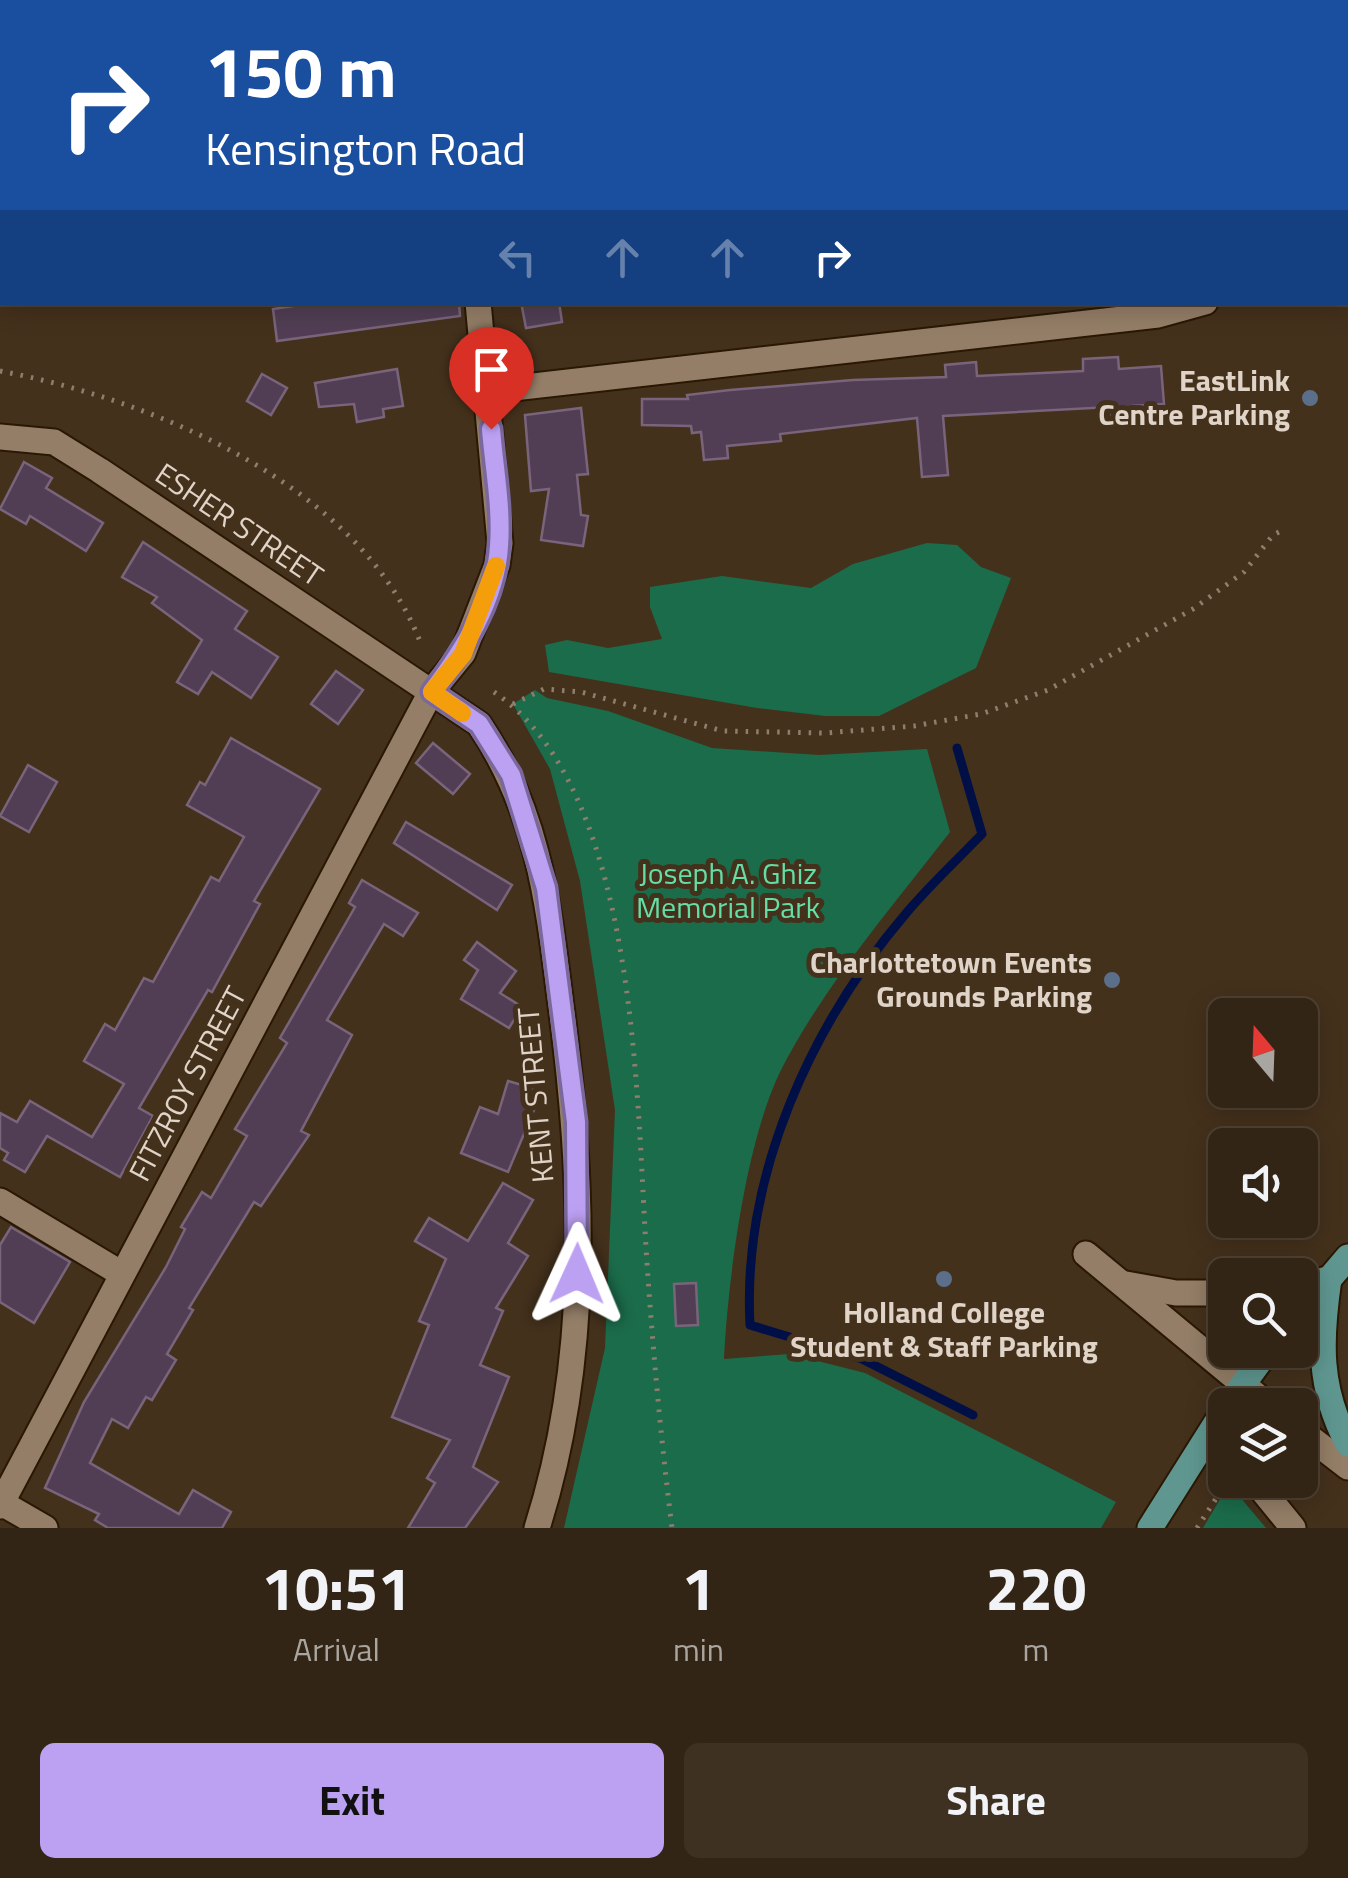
<!DOCTYPE html>
<style>
body{margin:0;font-family:"Titillium Web",sans-serif;background:#3e3122;color:#f1f3f6;height:100vh;display:flex;flex-direction:column;font-size:38px;white-space:nowrap}
*{box-sizing:border-box;margin:0}
p{font-size:32px;color:#a9a5a0}
.icon{flex:none;width:55px;height:55px;fill:none;stroke:currentColor;stroke-width:2;stroke-linecap:round;stroke-linejoin:round}
.map{position:relative;height:1528px;overflow:hidden}
.sheet{display:flex;flex-direction:column;background:#332515;flex:1}
.sheet>*{flex:none}
.banner{position:absolute;left:0px;top:0px;width:1350px;height:305px;box-shadow:0 5px 25px #0003,0 0 0 2px #4e4234;background:#1a4fa0;color:#fff;overflow:hidden}
.needle{width:65px;rotate:341deg}
.fabs{position:absolute;left:1208px;top:998px;display:grid;gap:20px}
.fabs a{display:grid;place-items:center;width:110px;height:110px;border-radius:15px;background:#332515;box-shadow:0 5px 25px #0003,0 0 0 2px #4e4234;font-size:50px}
.pin{position:absolute;display:grid;place-items:center;width:85px;height:85px;color:#fff;margin:-102px -42px;border-radius:50% 50% 50% 0;rotate:-45deg;box-shadow:0 0 10px #0007}
.pin .icon{rotate:45deg}
.me{position:absolute;width:110px;margin:-55px;rotate:1deg;stroke-linejoin:round;filter:drop-shadow(0 0 8px #0008)}
.turn{display:flex;align-items:center;gap:35px;height:210px;padding:0 40px;font-size:45px}
.turn .icon{width:130px;height:130px;stroke-width:2.5}
.turn b{display:block;font-size:70px;line-height:85px}
.lanes{display:flex;align-items:center;height:95px;padding:0 40px;background:#0003;justify-content:center;gap:50px;direction:ltr}
.lanes .off{opacity:.35}
.eta{display:flex;justify-content:space-evenly;align-items:center;height:170px;text-align:center}
.eta b{font-size:60px;font-weight:700;line-height:70px}
.action{display:flex;gap:20px;margin-top:auto;padding:20px 40px}
.action a{flex:1;height:115px;border-radius:15px;background:#bca0f2;color:#111;font-size:40px;font-weight:700;line-height:115px;text-align:center}
.action a+a{background:#3e3122;color:#f1f3f6}
.map>svg:first-child{display:block}
</style>
<div class="map">
<svg width="1348" height="1528" viewBox="0 0 1348 1528">
<rect width="100%" height="100%" fill="#44311c"/>
<g fill="#1b6c4b">
<path d="M927,543l30,2 24,22 30,11 -35,90 -97,48h-54l-68,-8 -208,-36 -4,-27 22,-5 41,8 54,-9 -12,-32v-20l72,-11 89,12 42,-24z"/>
<path d="M535,690l12,8 61,13 104,37 107,7 108,-6 23,83c-58,75 -124,151 -168,236 -36,71 -54,210 -58,291l66,-5 75,19 251,129 -15,26h-537l41,-180 10,-238 -35,-229 -30,-112 -37,-65z"/>
<path d="M1229,1484l37,44h-63z"/>
</g>
<g fill="none" stroke-linecap="round" stroke-linejoin="round">
<path stroke="#001047" stroke-width="9" d="M957,748l25,86c-24,25 -51,50 -74,77 -97,113 -166,264 -158,414l112,34 111,56"/>
</g>
<g fill="#513e54" stroke="#79647b" stroke-width="2.5">
<path d="M320,302h139l1,14 -183,25 -4,-32z"/>
<path d="M521,302h38l3,20 -36,6z"/>
<path d="M1118,357l1,12 42,-3 3,38 -32,2 1,18 -21,2 -1,-19 -168,9 5,59 -26,2 -5,-59 -137,16 1,7 -54,5 1,12 -24,2 -3,-28 -9,1 -1,-7 -49,-1v-26h46l-1,-4 43,-5 123,-10 93,-3 -1,-12 31,-3 1,14 106,-5v-12z"/>
<path d="M397,369l6,37 -20,3 1,8 -27,5 -3,-18 -35,3 -4,-24z"/>
<path d="M262,374l25,14 -16,27 -24,-14z"/>
<path d="M581,408l7,66 -11,1 4,40 7,1 -5,30 -42,-6 8,-51 -18,2 -6,-76z"/>
<path d="M24,462l28,16 -6,10 57,35 -17,28 -56,-35 -4,8 -26,-15z"/>
<path d="M143,542l104,69 -12,18 43,28 -27,41 -39,-26 -14,22 -21,-12 25,-42 -50,-37 5,-6 -35,-20z"/>
<path d="M336,671l27,19 -25,34 -27,-20z"/>
<path d="M231,738l89,51 -66,112 6,3 -48,88 -4,-2 -69,118 14,8 -33,61 -73,-41 -22,36 -21,-12 4,-7 -8,-5v-35l17,9 13,-21 62,36 32,-53 -40,-23 21,-37 10,6 29,-52 9,4 58,-105 8,4 25,-44 -57,-32 13,-23 5,3z"/>
<path d="M433,743l37,31 -17,20 -37,-31z"/>
<path d="M28,765l29,17 -28,50 -29,-16z"/>
<path d="M406,822l106,63 -15,25 -103,-67z"/>
<path d="M362,880l56,33 -15,23 -19,-12 -57,96 25,15 -51,96 8,4 -48,71 -7,-4 -65,106 4,2 -26,44 9,6 -24,40 -6,-3 -18,31 -16,-9 -22,44 89,51 14,-24 38,22 -9,16h-114l-13,-8 4,-6 -54,-26 39,-86 82,-135 19,-38 -4,-2 21,-35 9,6 36,-62 -12,-7 52,-86 -7,-5 75,-131 -6,-4z"/>
<path d="M477,942l39,29 -16,22 22,14 -13,21 -48,-29 17,-29 -14,-10z"/>
<path d="M508,1081l34,10 -34,81 -47,-19 19,-46 18,7z"/>
<path d="M503,1183l30,17 -25,43 20,13 -32,52 7,3 -23,54 29,12 -36,90 25,15 -33,46h-57l27,-45 -8,-5 23,-38 -58,-23 37,-92 -10,-4 27,-62 -31,-18 14,-23 39,23z"/>
<path d="M11,1227l59,35 -36,61 -34,-21v-57z"/>
<path d="M696,1283l2,42 -22,1 -2,-42z"/>
</g>
<g fill="none" stroke-linecap="round" stroke-linejoin="round">
<defs>
<g id="minor">
<path d="M442,0v2"/>
<path d="M846,2l23,-2"/>
<path d="M0,174l2,1"/>
<path d="M1348,211v-1"/>
<path d="M488,391l670,-76 47,-13"/>
<path d="M0,437l54,5 45,28 380,254c60,89 69,179 82,282 23,174 30,353 -24,522"/>
<path d="M0,1201l122,73"/>
<path d="M1086,1254l182,151"/>
<path d="M1126,1284l50,9h49"/>
<path d="M1300,1284l29,-5"/>
<path d="M1300,1430l48,37"/>
<path d="M1254,1480l39,48"/>
<path d="M0,1502l45,26"/>
<path d="M0,1506l431,-814 32,-39 34,-88 3,-22 -22,-241"/>
</g>
<g id="major">
<path d="M1329,1279c-9,61 -11,109 19,165"/>
<path d="M1300,1313l48,-56"/>
<path d="M1228,1405l40,-55"/>
<path d="M1150,1528l75,-119"/>
</g>
</defs>
<use href="#minor" stroke="#2a1804" stroke-width="29"/>
<use href="#major" stroke="#2a1804" stroke-width="29"/>
<g stroke="#8e7e6e" stroke-width="5" stroke-dasharray="2.5 8" stroke-linecap="butt">
<path d="M0,371c155,29 361,115 421,273"/>
<path d="M494,692c146,99 142,411 153,571 6,88 14,177 25,265"/>
<path d="M513,704l31,-15 37,3 142,39 102,2 89,-7 67,-12 67,-24 145,-81 51,-37 29,-37 12,-6"/>
<path d="M1197,1528l31,-48"/>
</g>
<use href="#minor" stroke="#947e67" stroke-width="25"/>
<use href="#major" stroke="#5f9790" stroke-width="25"/>
</g>
<g fill="none" stroke-linecap="round" stroke-linejoin="round">
<defs>
<path id="route" d="M491,429c3,38 11,79 8,117 -3,54 -36,105 -67,146l47,32 32,51 35,113 30,234 1,152"/>
</defs>
<use href="#route" stroke="#7a689d" stroke-width="25"/>
<use href="#route" stroke="#bca0f2" stroke-width="18"/>
<path stroke="#f59e0b" stroke-width="18" d="M462,713l-30,-21 31,-38 33,-88"/>
</g>
<g fill="#5c6f8a" stroke="#44311c" stroke-width="4">
<circle cx="1310" cy="398" r="10"/>
<circle cx="1112" cy="980" r="10"/>
<circle cx="944" cy="1279" r="10"/>
</g>
<g text-anchor="middle" stroke-width="10" stroke-linejoin="round" paint-order="stroke">
<g font-size="30" font-weight="bold" fill="#e0d4c8" stroke="#44311c" text-anchor="end">
<text x="1290" y="391">EastLink<tspan x="1290" dy="34">Centre Parking</tspan></text>
<text x="1092" y="973">Charlottetown Events<tspan x="1092" dy="34">Grounds Parking</tspan></text>
<text x="944" y="1323" text-anchor="middle">Holland College<tspan x="944" dy="34">Student &amp; Staff Parking</tspan></text>
</g>
<g font-size="30" fill="#e0d4c8" stroke="#44311c">
<text transform="translate(239 525) rotate(34)" y="10">ESHER STREET</text>
<text transform="translate(188 1084) rotate(-62)" y="10">FITZROY STREET</text>
<text transform="translate(536 1095) rotate(-95)" y="10">KENT STREET</text>
</g>
<g font-size="30" fill="#65dda6" stroke="#44311c">
<text x="728" y="884">Joseph A. Ghiz<tspan x="728" dy="34">Memorial Park</tspan></text>
</g>
</g>
</svg>
<div class="fabs">
<a><svg class="needle" viewBox="-14 -14 28 28"><path d="M0-13l5 13h-10z" fill="#e53935"/><path d="M0 13l5-13h-10z" fill="#a9a5a0"/></svg></a>
<a><svg class="icon" aria-label="sound" viewBox="0 0 24 24"><path d="M4 9h4l5-4v14l-5-4H4zM17 9q2 3 0 6"/></svg></a>
<a><svg class="icon" aria-label="search" viewBox="0 0 24 24"><circle cx="10" cy="10" r="6"/><path d="M15 15l6 6"/></svg></a>
<a><svg class="icon" aria-label="layers" viewBox="0 0 24 24"><path d="M12 4l9 5-9 5-9-5zM3 14l9 5 9-5"/></svg></a>
</div>
<div class="pin" style="left:491px;top:429px;background:#d93025"><svg class="icon" aria-label="arrive" viewBox="0 0 24 24"><path d="M6 21V4h12l-3 4 3 4H6"/></svg></div>
<svg class="me" style="left:577px;top:1274px" viewBox="-20 -20 40 40"><path d="M0-17L14 15 0 8-14 15z" fill="#bca0f2" stroke="#fff" stroke-width="4"/></svg>
<div class="banner">
<div class="turn"><svg class="icon" aria-label="right" viewBox="0 0 24 24"><path d="M7 20v-9h11M14 6l5 5-5 5"/></svg><div><b>150 m</b>Kensington Road</div></div>
<div class="lanes"><svg class="icon off" aria-label="left" viewBox="0 0 24 24"><path d="M17 20v-9H6M10 6l-5 5 5 5"/></svg><svg class="icon off" aria-label="ahead" viewBox="0 0 24 24"><path d="M12 20V5M6 11l6-6 6 6"/></svg><svg class="icon off" aria-label="ahead" viewBox="0 0 24 24"><path d="M12 20V5M6 11l6-6 6 6"/></svg><svg class="icon" aria-label="right" viewBox="0 0 24 24"><path d="M7 20v-9h11M14 6l5 5-5 5"/></svg></div>
</div>
</div>
<section class="sheet">
<div class="eta">
<div><b>10:51</b><p>Arrival</p></div>
<div><b>1</b><p>min</p></div>
<div><b>220</b><p>m</p></div>
</div>
<div class="action"><a>Exit</a><a>Share</a></div>
</section>
